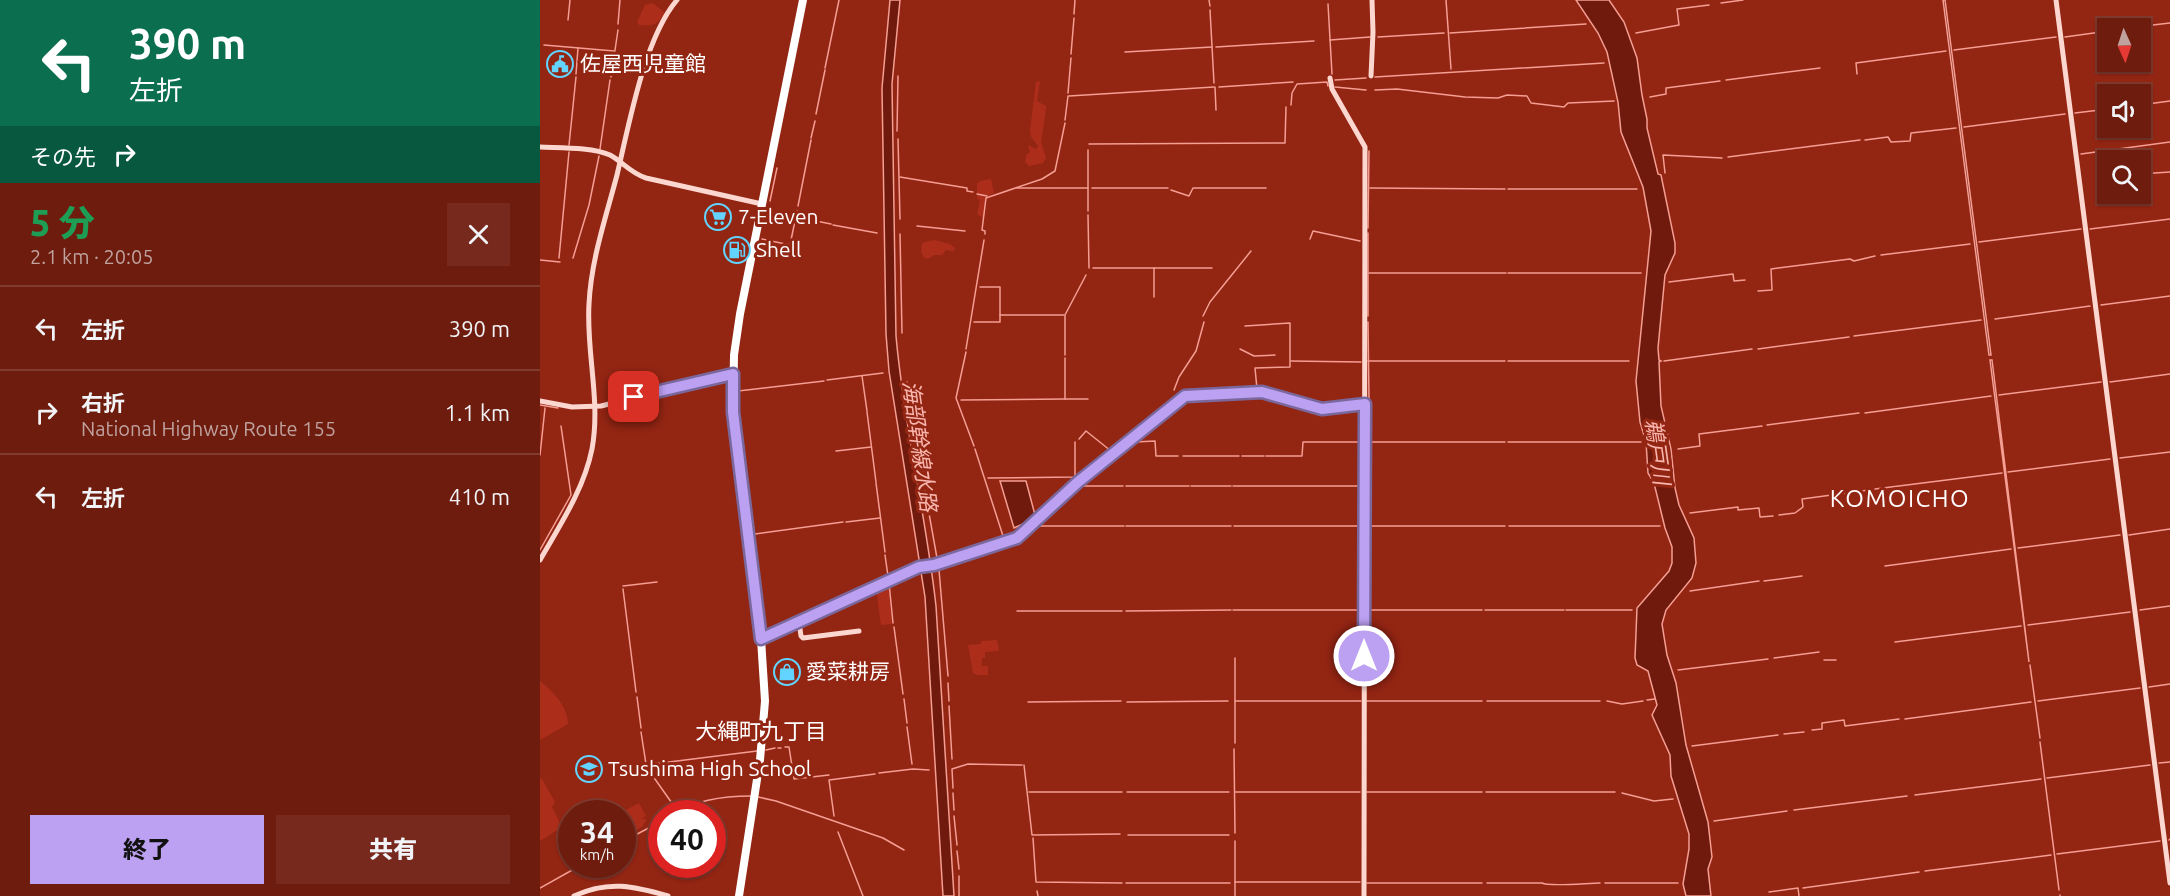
<!DOCTYPE html>
<html lang="ja">
<meta charset="utf-8">
<style>
body{margin:0;font-family:Ubuntu,"Noto Sans JP",sans-serif;background:#76291c;color:#f1f3f6;height:100vh;display:flex;flex-direction:column;font-size:22px;white-space:nowrap}
*{box-sizing:border-box;margin:0}
p{font-size:20px;color:#bfa19e}
.icon{flex:none;width:33px;height:33px;fill:none;stroke:currentColor;stroke-width:2;stroke-linecap:round;stroke-linejoin:round}
.map{position:relative;flex:1;overflow:hidden}
.side{display:flex;flex-direction:column;background:#6e1c0e;width:540px}
.side>*{flex:none}
.top-card{background:#0b6e4f;color:#fff;overflow:hidden}
.needle{width:39px;rotate:177deg}
.fabs{position:absolute;left:1557px;top:18px;display:grid;gap:12px}
.fabs a{display:grid;place-items:center;width:54px;height:54px;border-radius:0px;background:#6e1c0e;box-shadow:0 2px 4px #0004,0 0 0 2px #803a2e;font-size:30px}
.speed{position:absolute;left:18px;top:800px;display:flex;gap:12px;font-size:30px;font-weight:700;text-align:center}
.speed>*{display:grid;place-content:center;width:78px;height:78px;border-radius:50%;background:#6e1c0e;box-shadow:0 2px 4px #0004,0 0 0 2px #803a2e;line-height:1}
.speed small{font-size:15px;font-weight:400}
.speed .limit{border:9px solid #d22;background:#fff;color:#111}
.pin{position:absolute;display:grid;place-items:center;width:51px;height:51px;color:#fff;margin:-26px;border-radius:12px;box-shadow:0 3px 9px #0006}
.me{position:absolute;width:66px;margin:-33px;rotate:0deg;stroke-linejoin:round;filter:drop-shadow(0 0 4px #0008)}
.turn{display:flex;align-items:center;gap:21px;height:126px;padding:0 30px;font-size:27px}
.turn .icon{width:78px;height:78px;stroke-width:2.5}
.turn b{display:block;font-size:42px;line-height:51px}
.then{display:flex;align-items:center;height:57px;padding:0 30px;background:#0003;gap:12px;font-size:22px}
.round{display:grid;place-items:center;flex:none;width:63px;height:63px;border-radius:0px;background:#76291c}
.headline{display:flex;align-items:center;justify-content:space-between;height:102px;padding:0 30px}
h1{font-size:36px;font-weight:800;line-height:45px;color:#1e9e55}
.primary-button{display:flex;gap:12px;margin-top:auto;padding:12px 30px}
.primary-button a{flex:1;height:69px;border-radius:0px;background:#bca0f2;color:#111;font-size:24px;font-weight:800;line-height:69px;text-align:center}
.primary-button a+a{background:#76291c;color:#f1f3f6}
ul{padding:0;list-style:none}
li{display:flex;align-items:center;gap:18px;height:84px;padding:0 30px;border-top:2px solid #803a2e}
li div{flex:1}
li b{display:block;font-size:22px}
li em{font-style:normal}
main{display:flex;flex:1;min-height:0}
.map>svg:first-child{display:block}
</style>
<main>
<section class="side">
<div class="top-card">
<div class="turn"><svg class="icon" aria-label="left" viewBox="0 0 24 24"><path d="M17 20v-9H6M10 6l-5 5 5 5"/></svg><div><b>390 m</b>左折</div></div>
<div class="then">その先<svg class="icon" aria-label="right" viewBox="0 0 24 24"><path d="M7 20v-9h11M14 6l5 5-5 5"/></svg></div>
</div>
<div class="headline"><div><h1>5 分</h1><p>2.1 km · 20:05</p></div><a class="round"><svg class="icon" aria-label="close" viewBox="0 0 24 24"><path d="M6 6l12 12M18 6L6 18"/></svg></a></div>
<ul>
<li><svg class="icon" aria-label="left" viewBox="0 0 24 24"><path d="M17 20v-9H6M10 6l-5 5 5 5"/></svg><div><b>左折</b></div><em>390 m</em></li>
<li><svg class="icon" aria-label="right" viewBox="0 0 24 24"><path d="M7 20v-9h11M14 6l5 5-5 5"/></svg><div><b>右折</b><p>National Highway Route 155</p></div><em>1.1 km</em></li>
<li><svg class="icon" aria-label="left" viewBox="0 0 24 24"><path d="M17 20v-9H6M10 6l-5 5 5 5"/></svg><div><b>左折</b></div><em>410 m</em></li>
</ul>
<div class="primary-button"><a>終了</a><a>共有</a></div>
</section>
<div class="map">
<svg width="1630" height="896" viewBox="0 0 1630 896">
<rect width="100%" height="100%" fill="#932513"/>
<g fill="#ad2d1b">
<path d="M113,3l12,10c-8,12 -11,13 -26,12l-2,-3 8,-17z"/>
<path d="M500,81l-3,20 9,5v3l-5,33 5,16 -3,5 -14,3 -4,-4 1,-7 4,-3 -2,-7 8,4 2,-3 -7,-9 -1,-6 6,-49z"/>
<path d="M451,179l3,14 -8,4 -3,21 -6,-4 3,-12 -3,-5v-13l3,-3z"/>
<path d="M394,240l16,4 5,4 -1,3 -8,-1 -4,5h-8l-6,4 -4,-1 -3,-6 1,-9z"/>
<path d="M348,583l4,41 -11,1 -5,-36z"/>
<path d="M457,640l2,11 -14,1v6h-3v8h6v9h-11l-4,-2 -5,-28 13,-1v-3z"/>
<path d="M0,681c14,12 27,24 28,43l-28,16z"/>
<path d="M0,778l2,1 13,23 -3,5 10,20 -22,14z"/>
<path d="M99,803l7,13 -5,3h6l-5,8 -19,11v-5l7,-8 -7,4 -1,-16h-2z"/>
</g>
<g fill="#6f1a0c" stroke="#f59e94" stroke-width="1.5">
<path d="M350,0h10l-8,84 4,252c8,91 30,179 40,270l18,290h-11l-18,-299 -36,-226 -3,-37 -4,-246z"/>
<path d="M1036,0h33l15,22 13,36 5,37 5,24v9l11,46 3,1 14,68v10l-10,22 -7,73 1,12 2,1 -2,1 2,44 10,43 4,39 4,17 15,33 2,25 -4,15 -26,32 -4,14 5,31 9,28 10,62 22,77 4,35 -4,12 3,27h-25l-3,-12 6,-35v-15l-18,-58 -1,-21 -18,-40 5,-10 -9,-34 -11,-6 -2,-7 2,-50 32,-37 3,-8v-16l-7,-19 -11,-45 -6,-10 -2,-31 -6,-20 -4,-41 15,-150 -8,-44 -22,-55 -3,-30 -11,-50 -9,-19z"/>
<path d="M1403,0h2l46,355h-2z"/>
<path d="M1450,360h2l37,302z"/>
<path d="M460,481h26l9,34 -8,7 -13,6z"/>
</g>
<g fill="none" stroke-linecap="round" stroke-linejoin="round">
<g stroke="#f59e94" stroke-width="1.5">
<path d="M669,0l1,6"/>
<path d="M906,0l5,69"/>
<path d="M1181,3l22,-3"/>
<path d="M788,4l4,70"/>
<path d="M670,10l4,73"/>
<path d="M534,14l1,-14"/>
<path d="M28,20l2,-20"/>
<path d="M78,24l2,-24"/>
<path d="M1587,28l43,-5"/>
<path d="M910,33l136,-9"/>
<path d="M1096,33l43,-8 -2,-16 32,-4"/>
<path d="M838,37l66,-4"/>
<path d="M1525,37l43,-6"/>
<path d="M790,40l40,-3"/>
<path d="M4,45l70,6"/>
<path d="M676,47l98,-6"/>
<path d="M1414,50l102,-13"/>
<path d="M585,52l87,-5"/>
<path d="M531,54l3,-36"/>
<path d="M285,68l14,-68"/>
<path d="M36,74l2,-26"/>
<path d="M1317,74l-1,-11 90,-12"/>
<path d="M71,77l7,-47"/>
<path d="M835,77l229,-14"/>
<path d="M795,80l31,-2"/>
<path d="M1186,80l94,-12"/>
<path d="M675,87l1,23"/>
<path d="M679,87l74,-5"/>
<path d="M795,87l31,3"/>
<path d="M835,90l22,-1 68,8 33,1 9,-3 20,1 4,7 33,4 4,-4 46,-2"/>
<path d="M528,93l3,-35"/>
<path d="M529,96l145,-9"/>
<path d="M1110,97l16,-3v-6l54,-7"/>
<path d="M751,105l1,-12 5,-9 30,-2 1,4"/>
<path d="M1600,105l30,-4"/>
<path d="M1535,113l33,-4"/>
<path d="M276,114l9,-44"/>
<path d="M525,120l3,-24"/>
<path d="M1424,127l101,-13"/>
<path d="M357,131l1,-55"/>
<path d="M271,138l4,-17"/>
<path d="M358,139l2,80"/>
<path d="M1325,140l23,-3 3,5 19,-1 1,-8 45,-5"/>
<path d="M549,144l196,-1 1,-36"/>
<path d="M29,145l7,-68"/>
<path d="M60,149l10,-69"/>
<path d="M1541,154l89,-12"/>
<path d="M1188,157l132,-17"/>
<path d="M1125,173l-2,-18 59,3"/>
<path d="M1600,174l30,-2"/>
<path d="M360,177l67,11v3l6,1"/>
<path d="M477,188h71"/>
<path d="M552,188h76"/>
<path d="M830,188l135,1"/>
<path d="M968,189h129"/>
<path d="M631,190l18,6 4,-8h73"/>
<path d="M437,194l10,2"/>
<path d="M230,201l7,-33"/>
<path d="M258,206l13,-66"/>
<path d="M548,211v-61"/>
<path d="M548,215l1,53"/>
<path d="M256,217l35,7"/>
<path d="M293,225l44,8"/>
<path d="M377,226l48,5"/>
<path d="M828,228l1,-77"/>
<path d="M1550,229l80,-10"/>
<path d="M828,233v83"/>
<path d="M360,234l2,99"/>
<path d="M445,234v-3l-3,-1 4,-32 56,-19 13,-8 10,-48"/>
<path d="M222,239l28,6 7,-34"/>
<path d="M770,239l3,-8 47,10"/>
<path d="M1439,242l102,-13"/>
<path d="M1341,255l89,-11"/>
<path d="M19,258l10,-106"/>
<path d="M33,258l16,-53 10,-49"/>
<path d="M0,260l20,2"/>
<path d="M553,268h119"/>
<path d="M829,273h137"/>
<path d="M968,273h133"/>
<path d="M1129,282l64,-8 1,7 11,-1"/>
<path d="M1218,291l14,-1 -1,-21 79,-10 4,2 21,-5"/>
<path d="M614,297v-29"/>
<path d="M1561,305l69,-9"/>
<path d="M460,315h64"/>
<path d="M663,316l7,-14 41,-51"/>
<path d="M1455,319l95,-13"/>
<path d="M434,322h26v-35h-20"/>
<path d="M828,322l1,77"/>
<path d="M705,326l45,-3v44l-35,1 2,21"/>
<path d="M1314,336l127,-16"/>
<path d="M426,349l18,-109"/>
<path d="M700,349l14,7 21,-1"/>
<path d="M1218,349l91,-12"/>
<path d="M426,352l-10,46 18,48"/>
<path d="M525,355v-40l21,-40"/>
<path d="M525,358v41h23"/>
<path d="M751,361l70,1"/>
<path d="M828,361h137"/>
<path d="M968,361h121"/>
<path d="M1124,361l88,-12"/>
<path d="M322,376l5,35"/>
<path d="M287,380l56,-7"/>
<path d="M367,382l10,60"/>
<path d="M1570,382l60,-8"/>
<path d="M634,390l5,-13 17,-26 8,-29"/>
<path d="M198,391l86,-10"/>
<path d="M1459,395l102,-13"/>
<path d="M421,400l104,-1"/>
<path d="M0,405l18,3"/>
<path d="M327,412l9,70"/>
<path d="M1325,413l126,-17"/>
<path d="M1227,425l92,-12"/>
<path d="M828,434v46"/>
<path d="M597,438l47,-38"/>
<path d="M539,439l7,-8 25,20 17,-14"/>
<path d="M595,442l20,-1 1,15h22"/>
<path d="M828,442h137"/>
<path d="M968,442h133"/>
<path d="M378,447l7,39"/>
<path d="M586,448l4,-3"/>
<path d="M435,449l29,90"/>
<path d="M1138,449l22,-3 -1,-12 63,-8"/>
<path d="M296,451l35,-4"/>
<path d="M0,455l5,-47"/>
<path d="M643,456h56"/>
<path d="M702,456h22"/>
<path d="M726,456h36l1,-14h59"/>
<path d="M1580,458l50,-6"/>
<path d="M1468,472l102,-13"/>
<path d="M448,478l87,-1v-35"/>
<path d="M544,482l38,-32"/>
<path d="M336,483l9,69"/>
<path d="M586,486h63"/>
<path d="M651,486h40"/>
<path d="M693,486h128"/>
<path d="M1335,489l127,-16"/>
<path d="M385,491l12,67"/>
<path d="M1150,513l48,-6v3l21,-2 1,9 13,-1"/>
<path d="M1239,515l16,-2 8,-6 -1,-8 67,-9"/>
<path d="M306,522l34,-4"/>
<path d="M498,526h86"/>
<path d="M586,526h105"/>
<path d="M694,526h128"/>
<path d="M828,526h137"/>
<path d="M969,526h151"/>
<path d="M215,534l88,-12"/>
<path d="M1589,535l41,-6"/>
<path d="M1478,548l102,-13"/>
<path d="M0,550l31,-55 -10,-69"/>
<path d="M451,550l30,-11 58,-53h44"/>
<path d="M345,555l3,21"/>
<path d="M420,560l27,-9"/>
<path d="M828,564v-77"/>
<path d="M1345,566l126,-17"/>
<path d="M399,568l5,-2"/>
<path d="M402,569l-3,1 9,106"/>
<path d="M1224,581l38,-5"/>
<path d="M349,583l4,40"/>
<path d="M83,586l34,-4"/>
<path d="M83,589l13,103"/>
<path d="M1150,591l69,-10"/>
<path d="M693,610h128"/>
<path d="M827,610h115"/>
<path d="M945,610h79"/>
<path d="M1026,610h66"/>
<path d="M1600,610l30,-4"/>
<path d="M477,611h105"/>
<path d="M586,611l105,-1"/>
<path d="M1488,625l102,-13"/>
<path d="M354,627l9,67"/>
<path d="M1355,642l126,-16"/>
<path d="M695,658v85"/>
<path d="M1234,658l45,-6"/>
<path d="M1284,660h12"/>
<path d="M1490,665l10,73"/>
<path d="M1138,670l90,-11"/>
<path d="M408,683l1,18"/>
<path d="M1609,687l21,-3"/>
<path d="M97,697l4,31"/>
<path d="M364,699l3,24"/>
<path d="M1107,700l8,-1"/>
<path d="M695,701h126"/>
<path d="M827,701h115"/>
<path d="M947,701h113"/>
<path d="M1067,701l15,3 21,-3"/>
<path d="M1498,701l102,-13"/>
<path d="M488,702l93,-1"/>
<path d="M587,702l101,-1"/>
<path d="M409,706l3,53"/>
<path d="M1365,719l126,-17"/>
<path d="M367,727l5,37"/>
<path d="M1272,730l10,-1v-6l22,-3 1,6 54,-7"/>
<path d="M101,732l5,32"/>
<path d="M1244,734l20,-2"/>
<path d="M1500,742l19,148"/>
<path d="M1152,746l86,-11"/>
<path d="M245,747h4l5,32 35,-4"/>
<path d="M238,748h3"/>
<path d="M694,749l1,84"/>
<path d="M226,750l9,-2"/>
<path d="M1619,763l11,-1"/>
<path d="M484,765l8,70 88,-1"/>
<path d="M339,773l34,-4 16,1"/>
<path d="M1507,778l103,-13"/>
<path d="M413,788l-1,-19 16,-5 54,1"/>
<path d="M489,792h93"/>
<path d="M587,792h102"/>
<path d="M695,792h125"/>
<path d="M827,792h115"/>
<path d="M946,792h129"/>
<path d="M413,793l1,17"/>
<path d="M1082,793l32,8 19,-2"/>
<path d="M1375,795l126,-16"/>
<path d="M218,797l18,4 107,37 21,12"/>
<path d="M134,806l-29,-41 112,-14"/>
<path d="M1254,810l113,-14"/>
<path d="M136,813c22,-14 49,-17 75,-17"/>
<path d="M294,816l-5,-36 46,-6"/>
<path d="M414,816l3,29"/>
<path d="M1174,821l73,-10"/>
<path d="M298,832l25,64"/>
<path d="M588,835h101"/>
<path d="M493,838l3,44 86,1"/>
<path d="M1629,840l1,-1"/>
<path d="M695,841v55"/>
<path d="M82,842l40,-21"/>
<path d="M417,851l2,18"/>
<path d="M1517,854l103,-13"/>
<path d="M1385,871l126,-16"/>
<path d="M419,876v20"/>
<path d="M695,882h125"/>
<path d="M586,883h104"/>
<path d="M827,883h115"/>
<path d="M947,883h55c7,4 46,0 58,0"/>
<path d="M1065,883h73"/>
<path d="M0,888l43,-24"/>
<path d="M1263,888l116,-16"/>
<path d="M497,891l1,5"/>
<path d="M1229,892l29,-4 1,8"/>
<path d="M1520,895v1"/>
</g>
<g stroke="#fcd7d0" stroke-width="5">
<path d="M1516,0l114,883"/>
<path d="M831,76l2,-44 -1,-32"/>
<path d="M790,78l2,11 33,58 -1,749"/>
<path d="M0,147c20,1 52,0 70,8 13,7 20,18 36,23l116,26"/>
<path d="M0,401l32,6 29,-1 132,-32"/>
<path d="M0,560c20,-35 44,-71 52,-111 9,-48 -6,-97 -3,-145 2,-44 17,-87 28,-129 12,-50 27,-136 60,-175"/>
<path d="M259,622l2,14 2,2 56,-7"/>
<path d="M221,639l158,-72 15,-2 83,-27 61,-56 107,-86 77,-4 60,17 43,-6"/>
<path d="M34,896c34,-16 60,-10 94,0"/>
</g>
<path stroke="#fff" stroke-width="8" d="M199,896l21,-136 5,-59 -4,-62 -28,-227 1,-57 6,-41 63,-314"/>
</g>
<g fill="none" stroke-linecap="round" stroke-linejoin="round">
<defs>
<path id="route" d="M94,397l99,-23v38l28,227 158,-72 15,-2 83,-27 61,-56 107,-86 77,-4 60,17 43,-5 -1,252"/>
</defs>
<use href="#route" stroke="#7a689d" stroke-width="15"/>
<use href="#route" stroke="#bca0f2" stroke-width="10"/>
</g>
<defs>
<symbol id="civic-ring" viewBox="-11 -11 22 22"><circle r="9.5" fill="#932513" stroke="#63d3ff" stroke-width="1.5"/><path d="M-.6-6.5H3V-4.5H.6V-3L4-1V1h2V6H-6V1h2V-1L-.6-3ZM-1.2 2.5V6h2.4V2.5Z" fill="#63d3ff"/></symbol>
<symbol id="supermarket-ring" viewBox="-11 -11 22 22"><circle r="9.5" fill="#932513" stroke="#63d3ff" stroke-width="1.5"/><path d="M-6-5.5h2.5l.6 2H6L4.5 2H-2.5L-4.4-4H-6ZM-1.5 3.2a1.3 1.3 0 1 0 .1 0ZM3 3.2a1.3 1.3 0 1 0 .1 0Z" fill="#63d3ff"/></symbol>
<symbol id="fuel-ring" viewBox="-11 -11 22 22"><circle r="9.5" fill="#932513" stroke="#63d3ff" stroke-width="1.5"/><path d="M-5.5-6h7V0h2V4h1.3V-2.5L3-4.5l.8-.8L6-3V5H2.5V1h-1V6h-7ZM-4.2-4.7v3.2H.2V-4.7Z" fill="#63d3ff"/></symbol>
<symbol id="shop-ring" viewBox="-11 -11 22 22"><circle r="9.5" fill="#932513" stroke="#63d3ff" stroke-width="1.5"/><path d="M-5-2.5h2.3a2.7 3.5 0 0 1 5.4 0H5L5.5 6h-11ZM-1.5-2.5h3a1.5 2.3 0 0 0-3 0Z" fill="#63d3ff"/></symbol>
<symbol id="school-ring" viewBox="-11 -11 22 22"><circle r="9.5" fill="#932513" stroke="#63d3ff" stroke-width="1.5"/><path d="M0-5L7-2L0 1L-7-2ZM-4 1L0 2.5L4 1V4Q0 6-4 4Z" fill="#63d3ff"/></symbol>
</defs>
<g fill-rule="evenodd">
<use href="#civic-ring" x="5" y="49" width="30" height="30"/>
<use href="#supermarket-ring" x="163" y="202" width="30" height="30"/>
<use href="#fuel-ring" x="182" y="235" width="30" height="30"/>
<use href="#shop-ring" x="232" y="657" width="30" height="30"/>
<use href="#school-ring" x="34" y="754" width="30" height="30"/>
</g>
<g text-anchor="middle" stroke-width="6" stroke-linejoin="round" paint-order="stroke">
<g font-size="21" fill="#fff" stroke="#932513" text-anchor="start">
<text x="40" y="71">佐屋西児童館</text>
<text x="198" y="224">7-Eleven</text>
<text x="216" y="257">Shell</text>
<text x="266" y="679">愛菜耕房</text>
<text x="68" y="776">Tsushima High School</text>
</g>
<g font-size="22" font-style="italic" fill="#f9b6ae" stroke="#932513">
<text transform="translate(380 446) rotate(82)" y="8">海部幹線水路</text>
<text transform="translate(1118 452) rotate(82)" y="8">鵜戸川</text>
</g>
<g font-size="22" fill="#fff" stroke="#932513">
<text x="221" y="739">大縄町九丁目</text>
</g>
<g font-size="24" letter-spacing="1.5" fill="#fff" stroke="#932513">
<text x="1360" y="507">KOMOICHO</text>
</g>
</g>
</svg>
<div class="fabs">
<a><svg class="needle" viewBox="-14 -14 28 28"><path d="M0-13l5 13h-10z" fill="#e53935"/><path d="M0 13l5-13h-10z" fill="#bfa19e"/></svg></a>
<a><svg class="icon" aria-label="sound" viewBox="0 0 24 24"><path d="M4 9h4l5-4v14l-5-4H4zM17 9q2 3 0 6"/></svg></a>
<a><svg class="icon" aria-label="search" viewBox="0 0 24 24"><circle cx="10" cy="10" r="6"/><path d="M15 15l6 6"/></svg></a>
</div>
<div class="speed"><div>34<small>km/h</small></div><div class="limit">40</div></div>
<div class="pin" style="left:94px;top:397px;background:#d93025"><svg class="icon" aria-label="arrive" viewBox="0 0 24 24"><path d="M6 21V4h12l-3 4 3 4H6"/></svg></div>
<svg class="me" style="left:824px;top:656px" viewBox="-20 -20 40 40"><circle r="17" fill="#bca0f2" stroke="#fff" stroke-width="3"/><path d="M0-11L8 9 0 5-8 9z" fill="#fff"/></svg>
</div>
</main>
